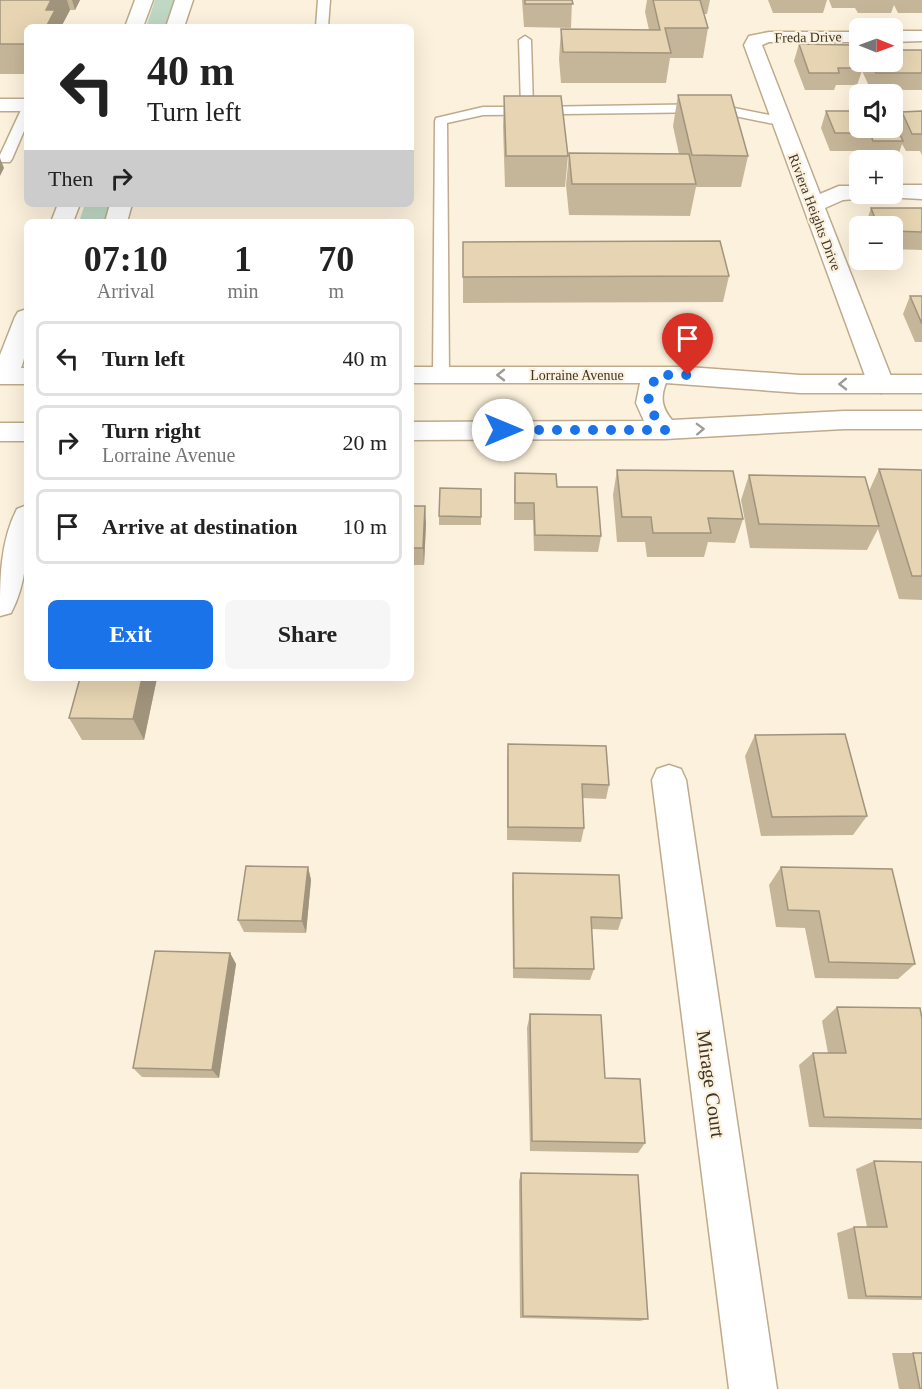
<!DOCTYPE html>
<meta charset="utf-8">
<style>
body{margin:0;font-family:"Times New Roman",serif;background:#f6f6f6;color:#222;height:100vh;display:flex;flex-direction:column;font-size:22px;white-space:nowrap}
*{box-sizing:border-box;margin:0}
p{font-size:20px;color:#767676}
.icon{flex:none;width:33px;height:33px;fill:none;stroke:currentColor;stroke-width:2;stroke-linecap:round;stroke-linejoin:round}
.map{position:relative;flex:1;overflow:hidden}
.side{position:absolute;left:24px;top:219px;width:390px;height:462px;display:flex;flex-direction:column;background:#fff;border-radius:9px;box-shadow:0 6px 24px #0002}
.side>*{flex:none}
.guide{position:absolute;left:24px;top:24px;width:390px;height:183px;border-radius:9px;box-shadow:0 6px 24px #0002;background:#fff;color:#222;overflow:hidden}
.needle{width:39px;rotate:91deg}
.controls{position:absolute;left:849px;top:18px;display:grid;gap:12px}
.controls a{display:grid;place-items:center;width:54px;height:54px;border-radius:9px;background:#fff;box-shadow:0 6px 24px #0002;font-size:30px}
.pin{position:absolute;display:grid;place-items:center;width:51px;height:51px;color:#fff;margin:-62px -26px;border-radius:50% 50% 50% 0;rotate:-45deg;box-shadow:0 0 6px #0007}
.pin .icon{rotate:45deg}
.me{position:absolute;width:66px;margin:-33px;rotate:90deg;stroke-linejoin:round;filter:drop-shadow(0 0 4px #0008)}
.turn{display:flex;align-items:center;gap:21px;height:126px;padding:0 24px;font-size:27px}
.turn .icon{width:78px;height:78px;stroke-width:2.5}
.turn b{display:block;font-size:42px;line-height:51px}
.then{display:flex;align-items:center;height:57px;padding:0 24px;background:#0003;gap:12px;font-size:22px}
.eta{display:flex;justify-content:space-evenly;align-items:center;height:102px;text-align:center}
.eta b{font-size:36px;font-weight:700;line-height:42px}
.button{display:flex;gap:12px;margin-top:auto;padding:12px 24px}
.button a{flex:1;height:69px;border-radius:9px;background:#1a73e8;color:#fff;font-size:24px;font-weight:700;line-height:69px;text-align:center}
.button a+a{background:#f6f6f6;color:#222}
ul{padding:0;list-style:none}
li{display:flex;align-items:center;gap:18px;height:75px;margin:0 12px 9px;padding:0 12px;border:3px solid #e0e0e0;border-radius:9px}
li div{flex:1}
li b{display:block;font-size:22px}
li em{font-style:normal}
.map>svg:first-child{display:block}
</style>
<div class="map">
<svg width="922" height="1389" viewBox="0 0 922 1389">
<rect width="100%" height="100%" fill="#fcf1dc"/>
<g fill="#bfd8c4">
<path d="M155,0h20l-8,27h-21z"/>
<path d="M85,204h25l-6,18h-25z"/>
</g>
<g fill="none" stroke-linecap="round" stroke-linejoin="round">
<defs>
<g id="lane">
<path d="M318,0h12l-2,27h-12z"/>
<path d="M525,36l6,4 2,67 182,-3 64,13 6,4 -6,4 -64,-13 -232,3 -36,8 2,252 -8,5 -8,-5 2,-254 1,-3 47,-11h38l-2,-67z"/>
<path d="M27,106v18l-15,35 -2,3h-10v-7l21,-45z"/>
</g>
<g id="street">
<path d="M135,0h18l-10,27h-18z"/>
<path d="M175,0h18l-9,27h-18z"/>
<path d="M892,31h30v10l-30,1z"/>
<path d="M769,32h91v10h-91l-7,3 58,149 19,-8h21v8h11l-3,4 -25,2 -18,8 69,176 -4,6 -9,3 -9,-3 -4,-6 -124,-339 5,-9z"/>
<rect x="0" y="99" width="27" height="12"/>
<path d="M892,185h30v14l-38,-2 -2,-3h10z"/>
<path d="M58,204h22l-7,18h-22z"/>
<path d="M110,204h22l-5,18h-22z"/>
<path d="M27,309c0,26 2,50 -13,73l-14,1v-28l15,-38 3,-5z"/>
<path d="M669,765l12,4 5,11 91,609h-48l-77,-609 5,-11z"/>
</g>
<g id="secondary">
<path d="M411,367h277l112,8h122v18h-122l-134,-10c-6,15 -4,25 6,37l172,-9h78v18h-78l-179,10 -254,1v-18l233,-1 -8,-18 4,-20h-229z"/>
<rect x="0" y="368" width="27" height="16"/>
<rect x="0" y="423" width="27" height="18"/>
<path d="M27,505c0,38 2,74 -16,108l-11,3c0,-37 0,-74 17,-107z"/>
</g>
</defs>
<use href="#lane" stroke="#bdab8b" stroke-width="3"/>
<use href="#street" stroke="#bdab8b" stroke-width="3"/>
<use href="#secondary" stroke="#bdab8b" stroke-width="3"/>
<use href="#lane" fill="#fff" fill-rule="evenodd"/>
<use href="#street" fill="#fff" fill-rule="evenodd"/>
<use href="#secondary" fill="#fff" fill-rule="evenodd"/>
</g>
<g fill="#c6b699">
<path d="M0,0h80l-5,10h-5l-9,17h-34v47h-27z"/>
<path d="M522,0h50l-1,28 -47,-1z"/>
<path d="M647,0h63l-3,14h-3l4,14 -5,30h-33l-4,25h-105l-2,-24 2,-30 88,1 -4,-18z"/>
<path d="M768,0h59l-4,13h-50z"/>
<path d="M829,0h93v13h-24l-4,-8 -3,8h-33l-3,-5h-23z"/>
<path d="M799,44l59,14 2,-4v8h32l2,-12h28v40h-51l-9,-19 -5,14h-21l-2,5h-29l-11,-29z"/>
<path d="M678,95l70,61 -7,31h-45l-6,29 -121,-1 -3,-30 3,-32 110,1 -6,-28z"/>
<path d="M504,96l64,60 -3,31h-60l-2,-61z"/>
<path d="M856,103l41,24 5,-15 20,-1v44l-2,-4h-14l-4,-7 -5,15h-30l-3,-8h-34l-9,-23 5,-17h28z"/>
<path d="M871,208h51v42l-30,-1v-23h-27z"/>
<path d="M463,242l266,34 -6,26 -260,1z"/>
<path d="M910,296h12v46h-7l-12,-28z"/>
<path d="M879,469l43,1v130l-23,-1 -21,-70 -11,21 -117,-2 -9,-48 8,-25 120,16z"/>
<path d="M617,470l126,49 -8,24 -27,-1 -4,15h-57l-2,-15h-28l-4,-47z"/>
<path d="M515,473l42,14 44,49 -3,16 -64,-1 -1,-31h-19v-30z"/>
<path d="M481,489v36h-42v-9z"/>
<path d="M411,506l15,17 -2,42h-13z"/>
<path d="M80,678h77l-13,62h-62l-13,-22z"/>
<path d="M755,735l112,81 -14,19 -92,1 -16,-80z"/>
<path d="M508,744l101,41 -3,14 -24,-1 2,30 -3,14 -74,-2v-81z"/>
<path d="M308,867l3,13 -5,53 -62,-1 -6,-12z"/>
<path d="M781,867l134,97 -17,15 -83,-1 -10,-50 -29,-1 -7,-42z"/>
<path d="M513,873l109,45 -4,12 -27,-1 3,40 -4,11 -77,-2 -1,-92z"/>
<path d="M230,953l6,11 -17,114 -77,-1 -9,-9z"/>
<path d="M837,1007l85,12v110l-113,-2 -10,-62 14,-12h15l-6,-32z"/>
<path d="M530,1014l75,64 40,65 -7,10 -108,-2 -3,-123z"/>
<path d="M874,1161l48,1v138l-74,-1 -11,-66 17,-6h13l-11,-58z"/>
<path d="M521,1173l127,146 -8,2 -120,-3 -1,-137z"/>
<path d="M892,1353h21l9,36h-23z"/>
</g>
<g fill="#a1947d">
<path d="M51,0h16l3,10 -9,17h-15v-17z"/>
<path d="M72,0h8l-5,10z"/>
<path d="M0,158l4,10 -4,8z"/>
<path d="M425,506l1,17 -2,42 -1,-17z"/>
<path d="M142,678h15l-13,62 -11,-21z"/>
<path d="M308,867l3,13 -5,53 -4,-12z"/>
<path d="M230,953l6,11 -17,114 -7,-8z"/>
</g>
<g fill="#e6d4b2" stroke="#a1947d" stroke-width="1.5">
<path d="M0,0h51l-5,10h9l-9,17h-19v17h-27z"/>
<path d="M525,0h47l1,4h-48z"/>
<path d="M653,0h47l8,28h-43l6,25 -108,-1 -2,-23 99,1z"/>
<path d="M799,44l53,1 11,23h-25l1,5h-30z"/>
<path d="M892,46l2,4h28v23h-46l-5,-11h21z"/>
<path d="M678,95h53l17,61 -56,-1z"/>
<path d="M504,96h57l7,60h-62z"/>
<path d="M826,111h34v17h32v-10l11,23h-30l-3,-8h-35z"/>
<path d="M922,111v23h-10l-10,-22z"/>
<path d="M569,153l120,1 7,30h-124z"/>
<path d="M871,208h51v24l-30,-1v-5h-14z"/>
<path d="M720,241l9,35 -266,1v-35z"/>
<path d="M910,296h12v28z"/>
<path d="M879,469l43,1v106h-10z"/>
<path d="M617,470l116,1 10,48 -35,-1 3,15h-58l-2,-16h-29z"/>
<path d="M515,473l41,1 1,13h40l4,49 -66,-1 -1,-32h-19z"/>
<path d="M749,475l116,2 14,49 -120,-2z"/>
<path d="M440,488l41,1v28l-42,-1z"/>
<path d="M411,506h14l-2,42h-12z"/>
<path d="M80,678h62l-9,41 -64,-1z"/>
<path d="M845,734l22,82 -95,1 -17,-82z"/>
<path d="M508,744l98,2 3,39 -27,-1 2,44 -76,-1z"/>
<path d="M246,866l62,1 -6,54 -64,-1z"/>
<path d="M781,867l111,2 23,95 -86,-2 -10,-51 -31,-1z"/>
<path d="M513,873l106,2 3,43 -31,-1 3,52 -80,-1z"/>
<path d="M155,951l75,2 -18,117 -79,-2z"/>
<path d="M837,1007l83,1 2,11v100l-98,-2 -11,-64h33z"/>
<path d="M530,1014l71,1 4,63 35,1 5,64 -113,-2z"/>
<path d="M874,1161l48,1v135l-56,-1 -12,-69h33z"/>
<path d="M521,1173l117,2 10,144 -125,-3z"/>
<path d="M913,1353h9v36h-2z"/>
</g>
<defs><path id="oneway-chevron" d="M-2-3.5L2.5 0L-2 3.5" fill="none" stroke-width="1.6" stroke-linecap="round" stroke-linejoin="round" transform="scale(1.5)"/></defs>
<g stroke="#9e9a94">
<use href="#oneway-chevron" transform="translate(501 375) rotate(180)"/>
<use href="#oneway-chevron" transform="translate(843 384) rotate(179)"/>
<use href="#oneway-chevron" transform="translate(700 429) rotate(-2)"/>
</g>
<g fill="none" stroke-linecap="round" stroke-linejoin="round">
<path stroke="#1a73e8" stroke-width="10" stroke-dasharray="0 18" d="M503,430h162c-17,-21 -23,-32 -7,-55h30"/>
</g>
<g text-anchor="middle" stroke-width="4.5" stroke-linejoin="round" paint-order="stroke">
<g font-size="14" fill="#3e3629" stroke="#fcf1dc">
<text transform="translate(808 37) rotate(-1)" y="5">Freda Drive</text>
<text transform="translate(815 212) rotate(69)" y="5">Riviera Heights Drive</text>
<text x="577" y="380">Lorraine Avenue</text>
</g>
<g font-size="20" fill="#3e3629" stroke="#fcf1dc">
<text transform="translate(711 1084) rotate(82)" y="7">Mirage Court</text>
</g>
</g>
</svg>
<div class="controls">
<a><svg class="needle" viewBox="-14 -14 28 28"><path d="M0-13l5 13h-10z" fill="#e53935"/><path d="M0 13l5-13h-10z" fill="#767676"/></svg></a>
<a><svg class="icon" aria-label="sound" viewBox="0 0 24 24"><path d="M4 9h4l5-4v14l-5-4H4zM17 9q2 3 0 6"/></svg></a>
<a>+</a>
<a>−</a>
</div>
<div class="pin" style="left:688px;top:375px;background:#d93025"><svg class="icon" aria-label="arrive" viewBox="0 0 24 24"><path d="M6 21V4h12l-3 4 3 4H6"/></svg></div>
<svg class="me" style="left:503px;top:430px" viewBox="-20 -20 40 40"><circle r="19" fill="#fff"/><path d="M0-13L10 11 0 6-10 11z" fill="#1a73e8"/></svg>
<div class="guide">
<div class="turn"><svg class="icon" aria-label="left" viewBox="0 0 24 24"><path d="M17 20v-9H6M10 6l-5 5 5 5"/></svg><div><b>40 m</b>Turn left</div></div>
<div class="then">Then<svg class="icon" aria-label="right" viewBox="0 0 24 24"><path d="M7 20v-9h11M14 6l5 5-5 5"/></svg></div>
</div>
<section class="side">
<div class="eta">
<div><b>07:10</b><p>Arrival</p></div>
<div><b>1</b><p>min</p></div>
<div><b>70</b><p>m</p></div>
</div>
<ul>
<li><svg class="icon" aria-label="left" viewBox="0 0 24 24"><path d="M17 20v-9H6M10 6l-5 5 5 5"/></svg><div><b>Turn left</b></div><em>40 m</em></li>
<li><svg class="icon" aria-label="right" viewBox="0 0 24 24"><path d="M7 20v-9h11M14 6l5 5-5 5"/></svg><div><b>Turn right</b><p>Lorraine Avenue</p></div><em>20 m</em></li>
<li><svg class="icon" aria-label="arrive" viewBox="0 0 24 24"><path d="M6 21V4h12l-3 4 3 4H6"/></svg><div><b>Arrive at destination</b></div><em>10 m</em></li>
</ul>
<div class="button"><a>Exit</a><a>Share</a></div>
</section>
</div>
